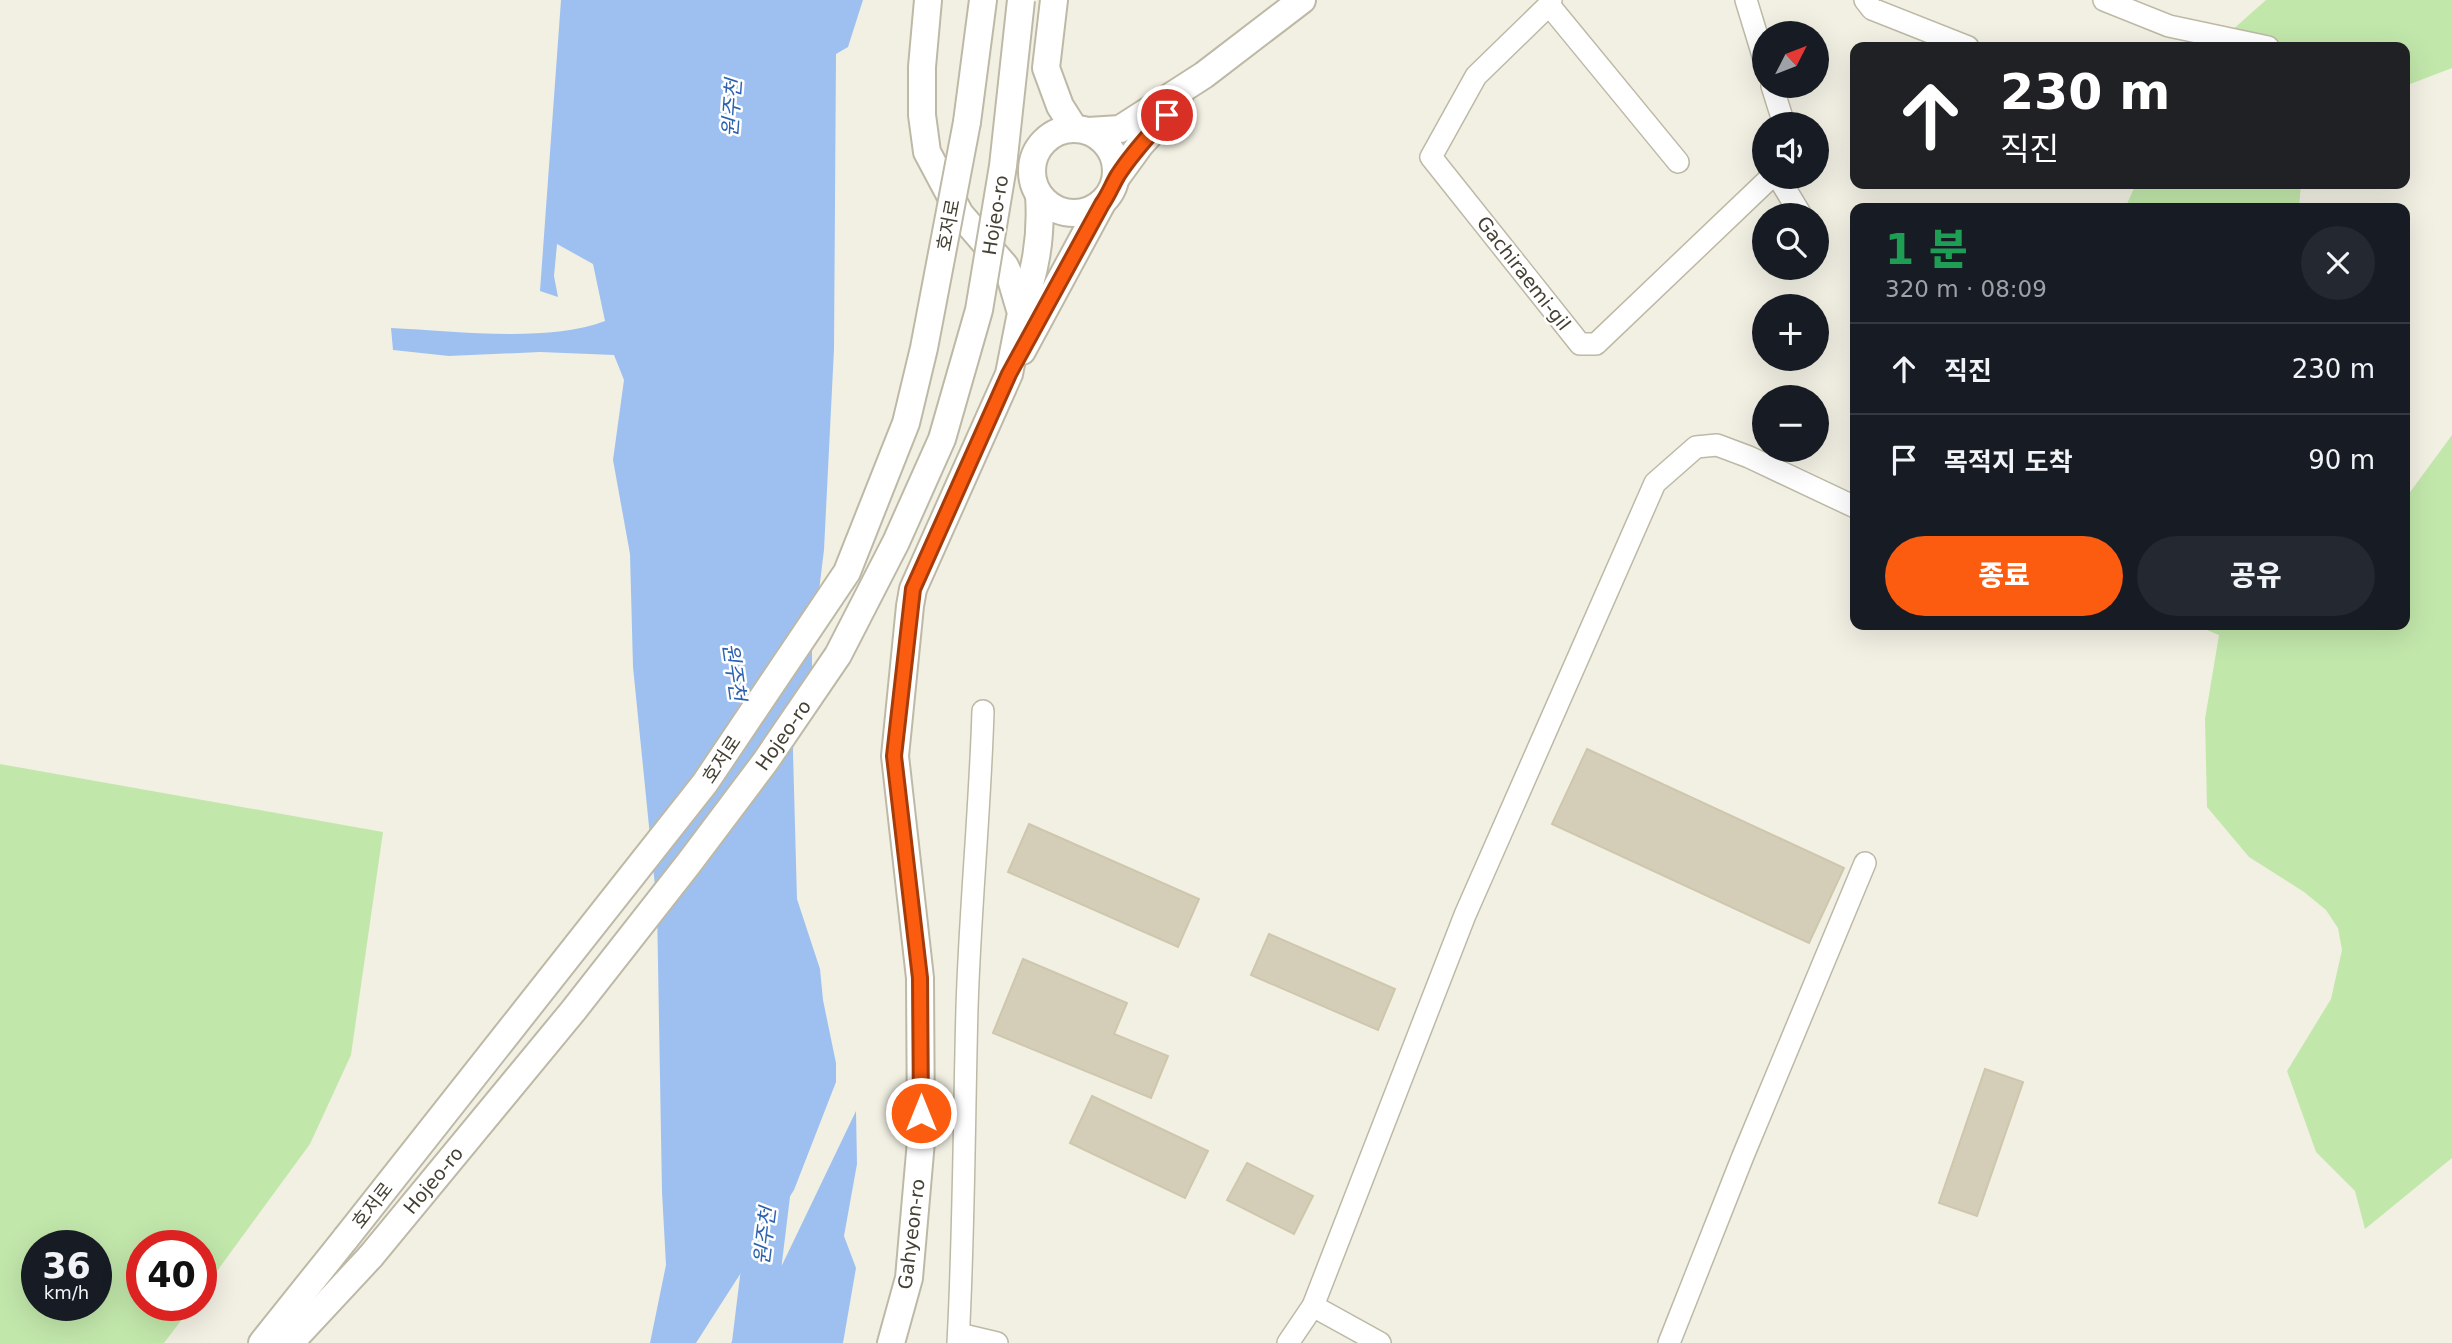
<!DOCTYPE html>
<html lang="ko">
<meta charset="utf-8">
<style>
body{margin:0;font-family:"DejaVu Sans","Noto Sans KR",sans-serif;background:#242831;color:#f1f3f6;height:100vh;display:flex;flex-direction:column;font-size:26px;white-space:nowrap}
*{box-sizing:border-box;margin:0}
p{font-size:23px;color:#9ea1a6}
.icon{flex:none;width:38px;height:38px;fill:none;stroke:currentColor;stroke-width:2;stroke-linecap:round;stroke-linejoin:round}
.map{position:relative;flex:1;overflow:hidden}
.details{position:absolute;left:1850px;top:203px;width:560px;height:427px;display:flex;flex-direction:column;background:#171b24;border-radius:14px;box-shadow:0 7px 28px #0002}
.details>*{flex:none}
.hud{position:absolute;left:1850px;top:42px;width:560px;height:147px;border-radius:14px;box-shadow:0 7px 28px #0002;background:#202124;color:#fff;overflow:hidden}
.needle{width:46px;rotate:48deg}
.fabs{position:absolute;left:1752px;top:21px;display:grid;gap:14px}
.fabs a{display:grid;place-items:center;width:77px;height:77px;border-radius:50%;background:#171b24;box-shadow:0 7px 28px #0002;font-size:35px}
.speed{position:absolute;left:21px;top:1230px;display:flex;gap:14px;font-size:35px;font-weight:700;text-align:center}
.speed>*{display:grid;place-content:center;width:91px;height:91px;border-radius:50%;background:#171b24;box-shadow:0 7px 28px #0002;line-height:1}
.speed small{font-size:18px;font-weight:400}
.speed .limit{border:10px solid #d22;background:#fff;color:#111}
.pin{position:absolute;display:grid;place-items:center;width:60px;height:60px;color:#fff;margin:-30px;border:4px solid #fff;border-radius:50%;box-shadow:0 2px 7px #0007}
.me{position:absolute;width:77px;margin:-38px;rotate:0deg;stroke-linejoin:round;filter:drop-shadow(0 0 5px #0008)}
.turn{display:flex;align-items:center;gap:24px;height:147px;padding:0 35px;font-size:32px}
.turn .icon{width:91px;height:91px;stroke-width:2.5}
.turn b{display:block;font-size:49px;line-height:60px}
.round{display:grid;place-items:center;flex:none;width:74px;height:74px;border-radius:37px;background:#242831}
.headline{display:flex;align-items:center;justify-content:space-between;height:119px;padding:0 35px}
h1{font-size:42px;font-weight:800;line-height:52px;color:#1e9e55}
.button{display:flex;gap:14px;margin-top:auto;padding:14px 35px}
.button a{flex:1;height:80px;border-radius:42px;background:#fc5c10;color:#fff;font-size:28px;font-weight:800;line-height:80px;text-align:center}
.button a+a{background:#242831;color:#f1f3f6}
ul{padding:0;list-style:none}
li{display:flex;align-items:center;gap:21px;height:91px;padding:0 35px;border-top:2px solid #363941}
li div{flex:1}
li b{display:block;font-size:26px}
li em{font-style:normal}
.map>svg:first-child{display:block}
</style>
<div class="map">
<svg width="2452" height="1343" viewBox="0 0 2452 1343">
<rect width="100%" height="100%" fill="#f2f0e3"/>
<g fill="#c2e7ab" fill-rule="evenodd">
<path d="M2266,0h186v68l-47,18 -1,-39h-191z"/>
<path d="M2136,184h165l-2,24h-174z"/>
<path d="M2452,435v723l-87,71 -10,-38 -39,-39 -29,-81 44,-72 11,-49 -4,-22 -12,-18 -22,-18 -55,-35 -42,-50 -2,-88 14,-84 -24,-10h209l1,-126z"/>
<path d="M0,764l383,68 -32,223 -41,89 -109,149v-47h-59v60h50l-28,37h-164zM37,1246h59v60h-59z"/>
</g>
<g fill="#9ec0f0">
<path d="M561,0h302l-15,47 -12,7 -2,295 -10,201 -12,97v32l-17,14 -2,59 4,147 23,70 3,31 13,63v19l-42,108 -98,153h-46l16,-78 -4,-73 -5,-286 -24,-239 -3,-113 -17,-94 11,-80 -10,-25 -74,-3 -91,4 -56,-6 -2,-22c62,3 157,15 214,-7l-12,-57 -36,-20 -3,32 4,21 -18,-6z"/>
<path d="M856,1111l1,53 -13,72 12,32 -13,75h-112l52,-80z"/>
</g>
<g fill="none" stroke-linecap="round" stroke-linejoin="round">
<path stroke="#9ec0f0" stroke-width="40" d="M752,1343l20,-164"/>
</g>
<g fill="#d4ceb9" stroke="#cec7ac" stroke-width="2">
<path d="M1587,749l257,119 -35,75 -257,-119z"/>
<path d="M1029,824l170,75 -21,48 -170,-75z"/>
<path d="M1269,934l126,55 -17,41 -127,-55z"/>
<path d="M1023,959l104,44 -13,31 54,22 -17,42 -158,-65z"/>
<path d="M1985,1069l38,13 -46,134 -38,-13z"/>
<path d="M1092,1096l116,55 -23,47 -115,-55z"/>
<path d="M1247,1163l66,33 -19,38 -67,-34z"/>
</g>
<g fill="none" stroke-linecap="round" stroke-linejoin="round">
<defs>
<g id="minor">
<path d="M1551,0l-2,5 -73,71 -45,81 149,187h16l175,-167"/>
<path d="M1746,0l18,59"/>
<path d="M1865,0l7,9 96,38"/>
<path d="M2104,0l65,26 99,21"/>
<path d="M1549,5l129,157"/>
<path d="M1772,86l12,38"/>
<path d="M1778,177l23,38"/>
<path d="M1313,1306l67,37"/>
<path d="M959,1334l38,9"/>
<path d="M958,1343c6,-112 6,-223 9,-335 3,-99 13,-197 16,-297"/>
<path d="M1288,1343l25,-37 152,-391 190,-432 41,-36 21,-2 32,12 106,50"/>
<path d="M1669,1343l74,-187 122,-293"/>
</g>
<g id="tertiary">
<path d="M1054,0l-8,68 14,38 14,22"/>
<path d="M967,122l16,-122"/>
<circle cx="1074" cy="171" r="42"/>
<path d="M1088,131l32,-2 84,-54 98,-75"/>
<path d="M1116,178l24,-33 39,-43"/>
<path d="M1021,313c14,-41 21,-74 18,-118"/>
<path d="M1022,351l80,-148"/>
<path d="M262,1343l84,-105"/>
<path d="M290,1343l81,-87"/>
<path d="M891,1343l18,-65 12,-137 -1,-163 -25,-222 15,-150 3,-17 96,-215 12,-61 -10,-34 -6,-13 -45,-52 -33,-62 -5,-37v-48l6,-67"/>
</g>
</defs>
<use href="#minor" stroke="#bdb9a6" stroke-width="24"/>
<use href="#tertiary" stroke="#bdb9a6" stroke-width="30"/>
<use href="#minor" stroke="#fff" stroke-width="21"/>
<use href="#tertiary" stroke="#fff" stroke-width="26"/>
<defs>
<g id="tertiary-bridge">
<path d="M346,1238l359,-455 142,-211 59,-149 18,-75 43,-226"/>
<path d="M371,1256l202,-245 116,-148 76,-101 73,-107 58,-113 46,-103 37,-129 24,-144 18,-166"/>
</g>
</defs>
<use href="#tertiary-bridge" stroke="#bdb9a6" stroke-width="30" stroke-linecap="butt"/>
<use href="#tertiary-bridge" stroke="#fff" stroke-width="26"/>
</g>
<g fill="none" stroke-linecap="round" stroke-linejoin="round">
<defs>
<path id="route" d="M921,1113l-1,-135 -26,-222 19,-167 96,-215 93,-170c7,-10 10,-19 16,-29 14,-22 32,-41 49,-60"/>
</defs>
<use href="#route" stroke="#a43c0a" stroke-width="18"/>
<use href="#route" stroke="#fc5c10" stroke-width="12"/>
</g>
<g text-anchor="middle" stroke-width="5" stroke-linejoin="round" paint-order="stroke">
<g font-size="19" fill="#444033" stroke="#fff">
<text transform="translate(995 215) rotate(-81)" y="7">Hojeo-ro</text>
<text transform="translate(948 225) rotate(-79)" y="7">호저로</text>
<text transform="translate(1524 273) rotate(52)" y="7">Gachiraemi-gil</text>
<text transform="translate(783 735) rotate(-55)" y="7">Hojeo-ro</text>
<text transform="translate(721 759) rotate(-56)" y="7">호저로</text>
<text transform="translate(433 1180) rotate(-50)" y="7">Hojeo-ro</text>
<text transform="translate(372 1205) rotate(-52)" y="7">호저로</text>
<text transform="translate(911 1234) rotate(-83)" y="7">Gahyeon-ro</text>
</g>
<g font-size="21" font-style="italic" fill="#2c62b0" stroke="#fff">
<text transform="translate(732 108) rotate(-86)" y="7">원주천</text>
<text transform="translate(734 672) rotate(82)" y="7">원주천</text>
<text transform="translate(765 1236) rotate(-83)" y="7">원주천</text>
</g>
</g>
</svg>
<div class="fabs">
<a><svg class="needle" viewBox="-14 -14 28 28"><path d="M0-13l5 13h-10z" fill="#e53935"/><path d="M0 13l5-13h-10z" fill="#9ea1a6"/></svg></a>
<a><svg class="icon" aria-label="sound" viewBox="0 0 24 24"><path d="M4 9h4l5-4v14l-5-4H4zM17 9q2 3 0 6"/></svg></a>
<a><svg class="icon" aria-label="search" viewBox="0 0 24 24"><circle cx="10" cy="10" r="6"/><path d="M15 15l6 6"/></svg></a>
<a>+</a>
<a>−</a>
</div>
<div class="speed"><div>36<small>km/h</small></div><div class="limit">40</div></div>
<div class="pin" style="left:1167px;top:115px;background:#d93025"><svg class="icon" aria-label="arrive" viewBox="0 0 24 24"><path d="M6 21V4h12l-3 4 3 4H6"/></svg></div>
<svg class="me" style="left:921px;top:1113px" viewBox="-20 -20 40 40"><circle r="17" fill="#fc5c10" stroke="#fff" stroke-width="3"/><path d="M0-11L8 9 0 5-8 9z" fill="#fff"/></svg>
<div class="hud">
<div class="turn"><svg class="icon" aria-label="ahead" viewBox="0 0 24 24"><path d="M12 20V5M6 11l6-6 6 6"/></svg><div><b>230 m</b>직진</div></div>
</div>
<section class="details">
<div class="headline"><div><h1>1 분</h1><p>320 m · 08:09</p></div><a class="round"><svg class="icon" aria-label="close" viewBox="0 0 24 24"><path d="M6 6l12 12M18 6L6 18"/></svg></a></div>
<ul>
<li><svg class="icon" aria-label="ahead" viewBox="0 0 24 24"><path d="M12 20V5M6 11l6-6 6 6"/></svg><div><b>직진</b></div><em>230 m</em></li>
<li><svg class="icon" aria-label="arrive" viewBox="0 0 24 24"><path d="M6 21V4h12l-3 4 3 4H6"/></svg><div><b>목적지 도착</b></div><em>90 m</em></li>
</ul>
<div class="button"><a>종료</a><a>공유</a></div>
</section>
</div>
